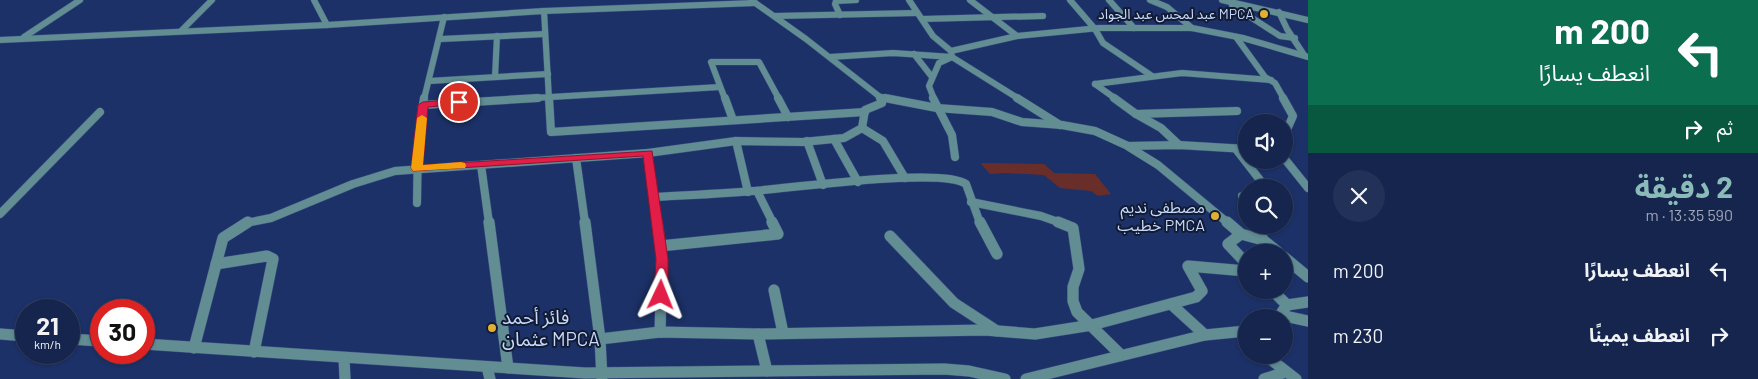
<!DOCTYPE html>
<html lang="ar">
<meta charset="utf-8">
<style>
body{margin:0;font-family:Barlow,"Noto Sans Arabic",sans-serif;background:#223157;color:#f1f3f6;direction:rtl;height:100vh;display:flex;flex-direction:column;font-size:19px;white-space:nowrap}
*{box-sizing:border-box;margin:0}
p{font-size:16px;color:#9da5b6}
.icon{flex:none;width:28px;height:28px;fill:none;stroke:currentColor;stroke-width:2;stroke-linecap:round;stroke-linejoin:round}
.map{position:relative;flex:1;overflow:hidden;direction:ltr}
.panel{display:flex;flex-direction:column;background:#15254d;width:450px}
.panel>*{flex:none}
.guide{background:#0b6e4f;color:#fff;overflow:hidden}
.buttons{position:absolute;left:1238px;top:114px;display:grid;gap:10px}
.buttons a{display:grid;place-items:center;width:55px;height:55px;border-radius:50%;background:#15254d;box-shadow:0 1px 4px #0004,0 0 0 1px #344265;font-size:25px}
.speed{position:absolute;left:15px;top:299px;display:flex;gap:10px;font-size:25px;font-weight:700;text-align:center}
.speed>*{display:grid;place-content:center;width:65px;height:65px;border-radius:50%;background:#15254d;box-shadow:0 1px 4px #0004,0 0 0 1px #344265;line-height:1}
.speed small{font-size:12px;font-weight:400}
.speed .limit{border:8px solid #d22;background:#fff;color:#111}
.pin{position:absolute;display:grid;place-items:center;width:42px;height:42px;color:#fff;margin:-21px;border:2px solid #fff;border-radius:50%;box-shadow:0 1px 5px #0007}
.me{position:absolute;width:55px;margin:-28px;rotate:2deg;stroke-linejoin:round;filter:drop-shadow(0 0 4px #0008)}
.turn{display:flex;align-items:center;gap:18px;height:105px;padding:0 25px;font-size:22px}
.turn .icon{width:65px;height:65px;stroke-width:2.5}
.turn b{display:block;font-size:35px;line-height:42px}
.then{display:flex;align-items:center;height:48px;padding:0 25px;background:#0003;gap:10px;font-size:19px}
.round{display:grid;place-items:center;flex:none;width:52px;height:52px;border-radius:26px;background:#223157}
.summary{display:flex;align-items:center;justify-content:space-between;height:85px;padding:0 25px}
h1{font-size:30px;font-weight:700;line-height:38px;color:#8bbbb9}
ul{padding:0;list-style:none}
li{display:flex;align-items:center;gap:15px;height:65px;padding:0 25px}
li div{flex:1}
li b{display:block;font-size:19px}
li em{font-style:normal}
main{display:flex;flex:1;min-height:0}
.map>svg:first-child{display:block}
</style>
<main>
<section class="panel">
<div class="guide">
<div class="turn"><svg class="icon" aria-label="left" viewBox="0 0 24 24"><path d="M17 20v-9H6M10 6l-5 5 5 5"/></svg><div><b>200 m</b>انعطف يسارًا</div></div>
<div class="then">ثم<svg class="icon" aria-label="right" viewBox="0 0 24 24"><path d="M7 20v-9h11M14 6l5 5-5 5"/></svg></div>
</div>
<div class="summary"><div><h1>2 دقيقة</h1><p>590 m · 13:35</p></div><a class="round"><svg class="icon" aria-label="close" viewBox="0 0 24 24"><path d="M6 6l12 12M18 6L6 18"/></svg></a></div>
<ul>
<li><svg class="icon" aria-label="left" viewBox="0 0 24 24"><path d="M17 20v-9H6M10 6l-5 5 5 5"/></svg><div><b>انعطف يسارًا</b></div><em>200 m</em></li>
<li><svg class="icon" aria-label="right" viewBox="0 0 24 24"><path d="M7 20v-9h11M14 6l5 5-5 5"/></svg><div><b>انعطف يمينًا</b></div><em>230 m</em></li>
</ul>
</section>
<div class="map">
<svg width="1308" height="379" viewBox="0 0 1308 379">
<rect width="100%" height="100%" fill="#1c3167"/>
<path fill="#692e2a" d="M983,163l61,1 10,9 41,1 16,20 -13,2 -7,-5 -31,-3 -16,-13 -40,-2 -14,1 -9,-10z"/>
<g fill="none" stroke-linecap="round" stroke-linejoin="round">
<defs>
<g id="minor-far2">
<path d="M314,0l13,25"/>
<path d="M751,0l55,39 74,58 12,2"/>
<path d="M909,0l24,36 18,15"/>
<path d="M970,0l47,36 82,-8h93l51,10 65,19"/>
<path d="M1070,0l25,29 8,14 49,33"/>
<path d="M1109,0l25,28"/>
<path d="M1150,0l17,7 25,21"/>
<path d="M1222,0l86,20"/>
<path d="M1232,5l48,31 15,2"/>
<path d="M544,11l5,88"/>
<path d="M1279,12l8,17 17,26"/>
<path d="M840,15l-5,-11 1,-3 20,-1"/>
<path d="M775,16l142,-3"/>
<path d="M922,19l121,-3"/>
<path d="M181,31l31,-31"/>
<path d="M24,37l56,-37"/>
<path d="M1236,37l29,40 10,6 9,16"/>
<path d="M441,39l104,-5"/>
<path d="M0,40l327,-15 217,-14 211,-8"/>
<path d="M914,54l18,23"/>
<path d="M830,57l63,-4 59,4 67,42"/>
<path d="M495,77l2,-41"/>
<path d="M429,81l119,-7"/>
<path d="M1095,84l87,-11 89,7"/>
<path d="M1095,84l21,15"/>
<path d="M880,97l1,2"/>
<path d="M424,99l20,-82"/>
<path d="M517,99l203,-12"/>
<path d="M725,99l-14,-37h48l20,37"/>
<path d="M934,99l-5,-13 10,-23 13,-6 -1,-6 66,-15"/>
</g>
<g id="minor-far1">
<path d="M549,98l2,34 314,-20"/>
<path d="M725,98l8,22"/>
<path d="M778,98l10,19"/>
<path d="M885,98l52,10 55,4 30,10 40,3 33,6 33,15 51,-1 67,4"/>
<path d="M933,98l19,37 3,22"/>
<path d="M1017,98l43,27"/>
<path d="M1114,98l22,16 25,14 18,17"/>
<path d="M1283,98l10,18 -9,20"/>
<path d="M423,105l115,-7"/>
<path d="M1136,114l101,-3"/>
<path d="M862,128l21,13 22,37"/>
<path d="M834,139l24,43"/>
<path d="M736,141l12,51"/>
<path d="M807,141l16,44"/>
<path d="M1129,147l29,18 70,58"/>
<path d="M1236,149l27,35 -5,4"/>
<path d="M648,153l9,70"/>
<path d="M576,158l9,65"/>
<path d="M1284,158l24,30"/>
<path d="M481,165l8,58"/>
<path d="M757,191l16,32"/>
<path d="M1246,195l-4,1 4,9"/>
<path d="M654,197c33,-2 66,-3 99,-6 36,-3 191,-24 213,-7l14,39"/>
<path d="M971,202l70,14 20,7"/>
<path d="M417,203l1,-63 6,-42"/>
<path d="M0,214l100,-102"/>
<path d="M246,223l25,-5 82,-34 42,-13 253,-18 88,-12 67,1 41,-4 18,-10 3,-18 17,-7 -2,-5"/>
</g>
<g id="minor">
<path d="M489,222l19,146"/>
<path d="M585,222l15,117 2,40"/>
<path d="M657,222l5,37 -2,73"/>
<path d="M980,222l17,32"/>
<path d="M1058,222l15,6 6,41 -6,18v14l4,11 44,43"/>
<path d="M1227,222l14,12 22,6 15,12"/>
<path d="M1256,225l7,15"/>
<path d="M1241,234l-13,10 18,19"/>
<path d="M890,236l64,67 43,28"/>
<path d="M660,246l118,-12 -6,-12"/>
<path d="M1284,257l24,20"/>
<path d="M216,264l51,-8 6,3 -19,93"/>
<path d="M774,290l9,43"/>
<path d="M1272,290l15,15"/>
<path d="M1171,304l34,31"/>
<path d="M1280,315l28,6"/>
<path d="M1278,318l9,-13 21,-3"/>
<path d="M0,334l26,2"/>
<path d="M758,334l9,37"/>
<path d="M69,339l32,2"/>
<path d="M600,339l60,-7 98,2 227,-4 50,4 57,-9 104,-28 6,-6 -14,-25 58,5"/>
<path d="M144,344l441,29 359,-4 25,2 36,8"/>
<path d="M194,348l29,-110 25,-16"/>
<path d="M1265,355l31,24"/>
<path d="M344,358l1,21"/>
<path d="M487,367l3,12"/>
<path d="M1026,379l179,-44 41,-4"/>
<path d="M1264,379l22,-7"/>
</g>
</defs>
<use href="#minor-far2" stroke="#384c7f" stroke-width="7"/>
<use href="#minor-far1" stroke="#384c7f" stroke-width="9"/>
<use href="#minor" stroke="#384c7f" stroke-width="12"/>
<use href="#minor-far2" stroke="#618d93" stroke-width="6"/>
<use href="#minor-far1" stroke="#618d93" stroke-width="8"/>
<use href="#minor" stroke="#618d93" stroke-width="11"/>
</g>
<path fill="#e11d48" stroke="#92132f" d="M459,99l3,1v4l-34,3 -5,58 229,-14 16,108v36l-2,4h-10l-2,-4 2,-36 -13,-103 -230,15 -2,-3 7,-63 5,-3z"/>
<path fill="#f59e0b" d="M422,115l5,3 -4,47 38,-3 4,1 1,3 -1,2 -52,3 -2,-3 6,-50z"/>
<g fill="#e1af34" stroke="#111b33" stroke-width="2">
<circle cx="1264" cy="14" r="5"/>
<circle cx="1215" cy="216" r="5"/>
<circle cx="492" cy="328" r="5"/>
</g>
<g text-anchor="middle" stroke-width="4" stroke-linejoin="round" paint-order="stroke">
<g font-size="14" fill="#c8d8fa" stroke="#111b33" text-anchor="end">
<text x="1254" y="19">عبد لمحس عبد الجواد MPCA</text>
</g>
<g font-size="16" fill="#c8d8fa" stroke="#111b33" text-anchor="end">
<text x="1205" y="213">مصطفى نديم<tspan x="1205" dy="18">خطيب PMCA</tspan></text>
</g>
<g font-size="19" fill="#c8d8fa" stroke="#111b33" text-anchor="start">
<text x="502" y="324">فائز أحمد<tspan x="502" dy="22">عثمان MPCA</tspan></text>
</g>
</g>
</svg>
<div class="buttons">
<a><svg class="icon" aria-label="sound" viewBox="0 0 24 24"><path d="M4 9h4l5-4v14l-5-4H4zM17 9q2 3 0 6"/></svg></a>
<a><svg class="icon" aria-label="search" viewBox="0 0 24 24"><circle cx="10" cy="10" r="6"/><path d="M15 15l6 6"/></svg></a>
<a>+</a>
<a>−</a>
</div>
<div class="speed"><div>21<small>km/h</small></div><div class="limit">30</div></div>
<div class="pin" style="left:459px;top:102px;background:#d93025"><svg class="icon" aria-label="arrive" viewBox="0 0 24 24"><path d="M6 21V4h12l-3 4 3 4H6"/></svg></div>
<svg class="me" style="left:661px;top:295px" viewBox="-20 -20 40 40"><path d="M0-17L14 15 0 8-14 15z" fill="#e11d48" stroke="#fff" stroke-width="4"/></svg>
</div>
</main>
